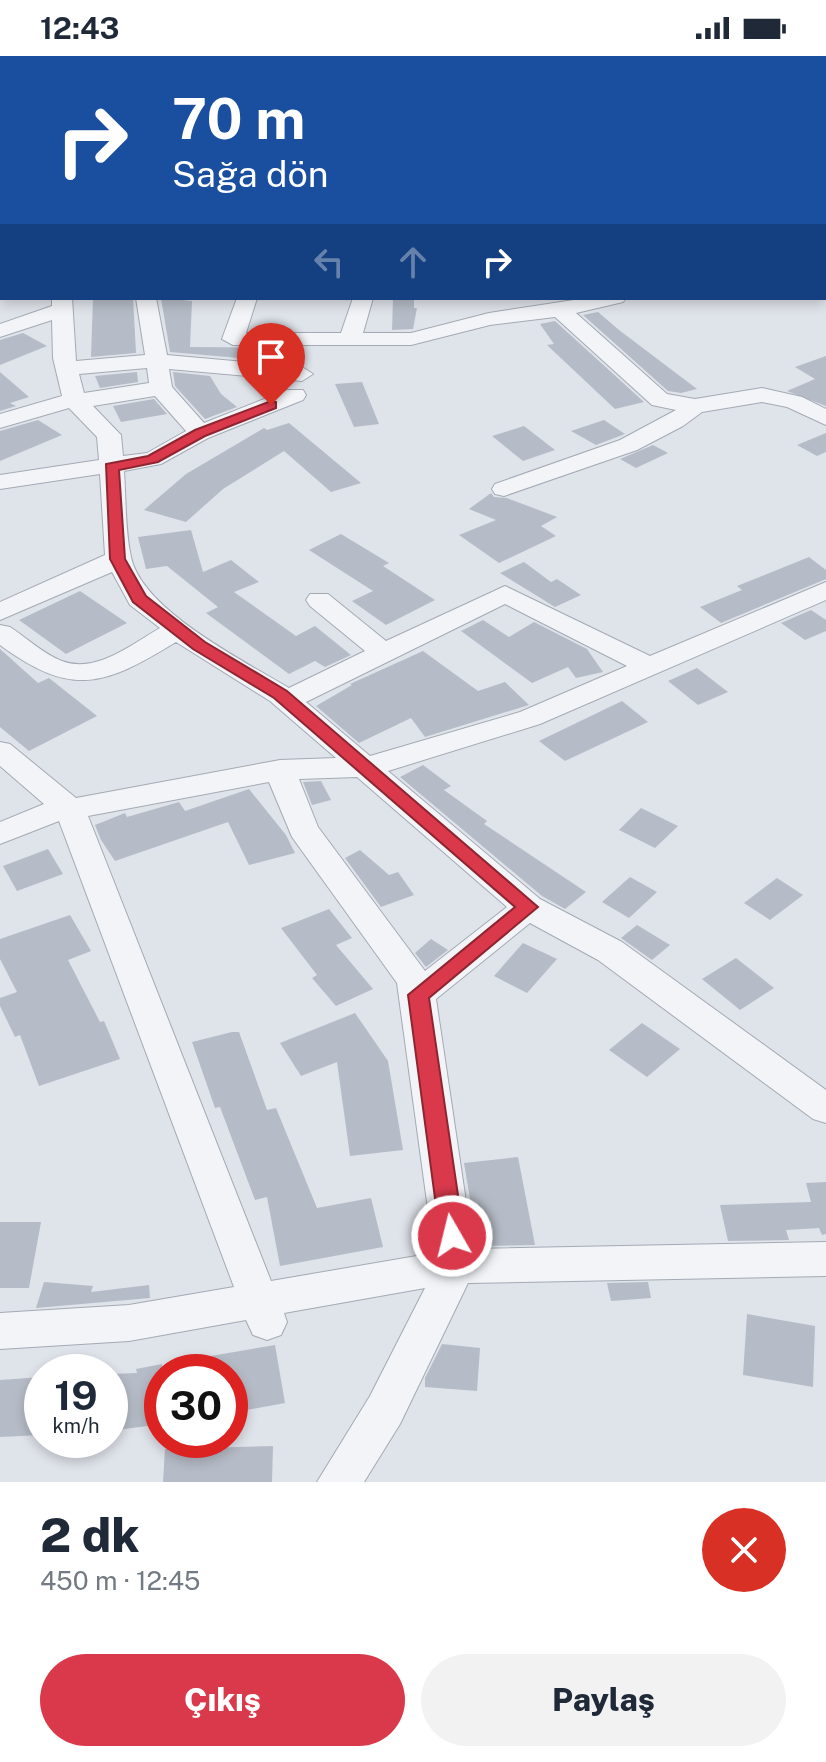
<!DOCTYPE html>
<html lang="tr">
<meta charset="utf-8">
<style>
body{margin:0;font-family:"Public Sans",sans-serif;background:#f2f2f3;color:#1f2937;height:100vh;display:flex;flex-direction:column;font-size:30px;white-space:nowrap}
*{box-sizing:border-box;margin:0}
p{font-size:26px;color:#747a83}
.icon{flex:none;width:44px;height:44px;fill:none;stroke:currentColor;stroke-width:2;stroke-linecap:round;stroke-linejoin:round}
.map{position:relative;height:1426px;overflow:hidden}
.details{display:flex;flex-direction:column;background:#fff;flex:1}
.details>*{flex:none}
.guide{position:absolute;left:0px;top:0px;width:826px;height:244px;box-shadow:0 4px 12px #0003;background:#1a4fa0;color:#fff;overflow:hidden}
.speed{position:absolute;left:24px;top:1298px;display:flex;gap:16px;font-size:40px;font-weight:700;text-align:center}
.speed>*{display:grid;place-content:center;width:104px;height:104px;border-radius:50%;background:#fff;box-shadow:0 4px 12px #0003;line-height:1}
.speed small{font-size:20px;font-weight:400}
.speed .limit{border:12px solid #d22;background:#fff;color:#111}
.pin{position:absolute;display:grid;place-items:center;width:68px;height:68px;color:#fff;margin:-82px -34px;border-radius:50% 50% 50% 0;rotate:-45deg;box-shadow:0 0 8px #0007}
.pin .icon{rotate:45deg}
.me{position:absolute;width:88px;margin:-44px;rotate:352deg;stroke-linejoin:round;filter:drop-shadow(0 0 6px #0008)}
.turn{display:flex;align-items:center;gap:28px;height:168px;padding:0 40px;font-size:36px}
.turn .icon{width:104px;height:104px;stroke-width:2.5}
.turn b{display:block;font-size:56px;line-height:68px}
.lanes{display:flex;align-items:center;height:76px;padding:0 40px;background:#0003;justify-content:center;gap:40px;direction:ltr}
.lanes .off{opacity:.35}
.round{display:grid;place-items:center;flex:none;width:84px;height:84px;border-radius:42px;background:#f2f2f3}
.overview{display:flex;align-items:center;justify-content:space-between;height:136px;padding:0 40px}
h1{font-size:48px;font-weight:800;line-height:60px}
.action{display:flex;gap:16px;margin-top:auto;padding:16px 40px}
.action a{flex:1;height:92px;border-radius:48px;background:#da394c;color:#fff;font-size:32px;font-weight:800;line-height:92px;text-align:center}
.action a+a{background:#f2f2f3;color:#1f2937}
.status{display:flex;justify-content:space-between;align-items:center;height:56px;padding:0 40px;background:#fff;direction:ltr}
.status svg{height:22px;fill:currentColor}
.map>svg:first-child{display:block}
</style>
<div class="status"><b>12:43</b><svg viewBox="0 0 49 12"><path d="M0 12V9h3v3zM5 12V6h3v6zM10 12V3h3v9zM15 12V0h3v12zM26 1h20v11H26zM47 4h2v5h-2z"/></svg></div>
<div class="map">
<svg width="826" height="1426" viewBox="0 0 826 1426">
<rect width="100%" height="100%" fill="#dfe3ea"/>
<g fill="#b6bcc7">
<path d="M93,242h40l3,55 -45,4z"/>
<path d="M161,242l31,3 -2,46 107,1 -1,15 -126,-11z"/>
<path d="M393,242h21v10h3l-4,21 -21,1z"/>
<path d="M598,256l21,18 78,59 -16,4 -13,-2 -85,-76z"/>
<path d="M555,265l89,81 -29,7 -68,-64 7,-1 -14,-20z"/>
<path d="M23,277l24,13 -47,19v-25z"/>
<path d="M826,300v50l-39,-15 28,-12 -20,-12z"/>
<path d="M0,316l29,25 -19,6 6,3 -16,5z"/>
<path d="M137,316l1,10 -38,6 -5,-12z"/>
<path d="M173,316l37,4 11,18 16,13 -32,12 -30,-33z"/>
<path d="M362,326l17,42 -25,3 -19,-43z"/>
<path d="M154,343l13,15 -46,8 -8,-16z"/>
<path d="M38,364l24,15 -62,26v-30z"/>
<path d="M604,364l21,14 -29,11 -25,-14z"/>
<path d="M289,367l72,60 -30,9 -47,-41 -61,38 -37,33 -42,-12 42,-36 78,-46 3,2z"/>
<path d="M524,370l31,24 -32,11 -31,-25z"/>
<path d="M826,377v19l-9,4 -20,-11z"/>
<path d="M653,389l15,8 -32,15 -16,-9z"/>
<path d="M491,437l3,4 13,1 50,19 -16,9 15,10 -57,27 -40,-28 37,-15 -27,-11z"/>
<path d="M191,474l12,42 28,-12 28,22 -25,10 62,44 19,-10 36,29 -26,12 -10,-6 -26,13 -83,-61 12,-6 -51,-41 -21,3 -8,-32z"/>
<path d="M341,478l48,29 -6,3 52,34 -49,25 -34,-24 21,-10 -64,-41z"/>
<path d="M809,501l17,13v9l-105,44 -21,-16 42,-17 -5,-4z"/>
<path d="M524,506l27,20 6,-3 24,16 -26,12 -55,-34z"/>
<path d="M80,535l47,32 -61,31 -47,-34z"/>
<path d="M811,554l15,10v11l-21,9 -24,-17z"/>
<path d="M483,564l26,17 25,-15 53,27 16,23 -27,6 -8,-11 -36,16 -71,-52z"/>
<path d="M0,593l38,34 11,-5 48,38 -68,35 -29,-24z"/>
<path d="M423,595l55,40 27,-9 24,23 -104,32 -14,-19 -52,25 -43,-37 36,-21 -2,-1z"/>
<path d="M697,612l31,24 -30,13 -30,-24z"/>
<path d="M622,645l26,21 -83,39 -26,-20z"/>
<path d="M423,709l28,21 -7,4 43,31 -3,3 102,68 -21,17 -23,-13 -142,-119z"/>
<path d="M321,725l10,19 -19,5 -9,-23z"/>
<path d="M249,733l37,46 9,18 -46,12 -21,-43 -113,39 -14,-21 -6,-15 30,-12 2,4 52,-15 6,9z"/>
<path d="M641,752l37,18 -23,22 -36,-18z"/>
<path d="M48,793l15,25 -46,17 -14,-25z"/>
<path d="M360,794l29,25 9,-3 16,23 -33,12 -36,-49z"/>
<path d="M630,821l27,15 -28,26 -27,-16z"/>
<path d="M777,822l26,17 -33,25 -26,-17z"/>
<path d="M329,853l23,29 -16,7 37,44 -37,17 -24,-28 5,-3 -36,-47z"/>
<path d="M70,859l21,36 -23,9 32,62 4,-1 16,38 -81,27 -19,-51 -5,2 -15,-31v-8l17,-6 -17,-33v-20z"/>
<path d="M637,869l33,20 -18,15 -31,-22z"/>
<path d="M431,883l17,11 -22,17 -11,-14z"/>
<path d="M523,887l34,16 -30,34 -33,-17z"/>
<path d="M736,902l38,30 -34,22 -38,-31z"/>
<path d="M355,957l33,48 15,89 -53,6 -13,-94 -36,14 -21,-33z"/>
<path d="M642,967l38,26 -33,28 -38,-27z"/>
<path d="M232,976h7l28,78 9,-2 41,100 54,-10 12,49 -103,19 -13,-69 -12,3 -35,-93 -5,1 -23,-66z"/>
<path d="M518,1101l17,88 -57,1 -14,-83z"/>
<path d="M826,1126v52l-4,1 -3,-7 -33,2 3,10 -61,1 -8,-36 91,-3 -5,-19z"/>
<path d="M0,1166h41l-12,66h-29z"/>
<path d="M44,1226l49,4 -2,6 58,-7 1,13 -114,10z"/>
<path d="M648,1226l3,16 -40,3 -4,-18z"/>
<path d="M747,1258l68,12 -2,61 -70,-12z"/>
<path d="M442,1288l38,4 -3,43 -52,-4v-9z"/>
<path d="M275,1289l10,58 -55,10v-41h-53l-1,-10z"/>
<path d="M162,1308v60l-52,7v-57l27,-1 -1,-4z"/>
<path d="M42,1321v58l-42,2v-57z"/>
<path d="M273,1390l-1,36h-109l2,-33z"/>
</g>
<g fill="none" stroke-linecap="round" stroke-linejoin="round">
<defs>
<g id="minor">
<rect x="0" y="18" width="2" height="10"/>
<path d="M824,30h2l-2,11z"/>
<rect x="824" y="64" width="2" height="12"/>
<rect x="0" y="103" width="2" height="10"/>
<path d="M826,112v12l-2,1v-12z"/>
<rect x="0" y="135" width="2" height="12"/>
<path d="M826,192v13h-2v-12z"/>
<rect x="0" y="196" width="2" height="13"/>
<path d="M52,242h20l4,63 69,-6 -9,-57h20l11,57 135,12 11,7 -11,7 -133,-12 3,18 32,36 83,-33h16l3,5 -3,5 -95,38 -47,26 -37,7c2,28 1,59 7,86 11,53 113,104 158,131l76,-37 -55,-45 -4,-6 4,-6h18l58,47 119,-55 145,70 176,-74v18l-286,124 -152,47 152,128 82,43 204,148v33l-13,-4 -215,-159 -68,-37 -94,76 37,250 353,-7v34l-358,7 -68,141 -36,58h-47l53,-86 55,-108 -141,25 3,9 -6,13 -14,5 -14,-5 -7,-15 -117,21 -129,8v-36l129,-8 105,-18 -175,-466 -59,23v-22l44,-18 -44,-38v-24l10,2 66,54 204,-38 56,-2 -66,-57 -94,-59c-72,44 -104,56 -176,3v-20l10,2c17,11 33,27 52,34 34,13 70,-17 98,-33l-30,-23 -18,-33 -112,48v-18l105,-47 -5,-81 -100,15v-14l99,-15 -2,-23 -28,-29 -69,20v-14l62,-18 -9,-38 -1,-38 -52,17v-13l52,-18zM147,312l2,15 -65,10 -5,-19zM155,340l31,35 -39,22 -24,3 -2,-21 -28,-29zM505,548l122,62 -107,46 -150,44 -64,-54zM357,721l150,130 -82,64 -107,-144 -19,-48zM269,726l23,55 105,146 37,270 -163,28 -183,-465z"/>
<path d="M237,242h20l-11,35h95l12,-35h20l-10,35h48l78,-20 98,-15h39l-3,4 -47,11 91,81 28,5 67,-11 40,9 24,12v16l-39,-18 -25,-5 -60,10 -19,14 -46,24 -133,46 -9,-2 -3,-5 3,-5 125,-44 56,-30 -24,-5 -97,-88 -65,8 -79,20h-178l-11,-6z"/>
</g>
</defs>
<use href="#minor" stroke="#a4aab4" stroke-width="2"/>
<use href="#minor" fill="#f2f4f8" fill-rule="evenodd"/>
</g>
<path fill="#da394c" stroke="#8e2531" stroke-width="2" d="M271,345l5,1v6l-71,28 -47,26 -39,8 6,89 21,37 59,46 82,49 251,216 -109,91 35,238 -4,7 -8,3 -8,-3 -4,-7 -32,-241 107,-88 -241,-209 -81,-49 -60,-47 -23,-43 -4,-95 42,-8 47,-26z"/>
</svg>
<div class="speed"><div>19<small>km/h</small></div><div class="limit">30</div></div>
<div class="pin" style="left:271px;top:349px;background:#d93025"><svg class="icon" aria-label="arrive" viewBox="0 0 24 24"><path d="M6 21V4h12l-3 4 3 4H6"/></svg></div>
<svg class="me" style="left:452px;top:1180px" viewBox="-20 -20 40 40"><circle r="17" fill="#da394c" stroke="#fff" stroke-width="3"/><path d="M0-11L8 9 0 5-8 9z" fill="#fff"/></svg>
<div class="guide">
<div class="turn"><svg class="icon" aria-label="right" viewBox="0 0 24 24"><path d="M7 20v-9h11M14 6l5 5-5 5"/></svg><div><b>70 m</b>Sağa dön</div></div>
<div class="lanes"><svg class="icon off" aria-label="left" viewBox="0 0 24 24"><path d="M17 20v-9H6M10 6l-5 5 5 5"/></svg><svg class="icon off" aria-label="ahead" viewBox="0 0 24 24"><path d="M12 20V5M6 11l6-6 6 6"/></svg><svg class="icon" aria-label="right" viewBox="0 0 24 24"><path d="M7 20v-9h11M14 6l5 5-5 5"/></svg></div>
</div>
</div>
<section class="details">
<div class="overview"><div><h1>2 dk</h1><p>450 m · 12:45</p></div><a class="round" style="background:#d93025;color:#fff"><svg class="icon" aria-label="close" viewBox="0 0 24 24"><path d="M6 6l12 12M18 6L6 18"/></svg></a></div>
<div class="action"><a>Çıkış</a><a>Paylaş</a></div>
</section>
